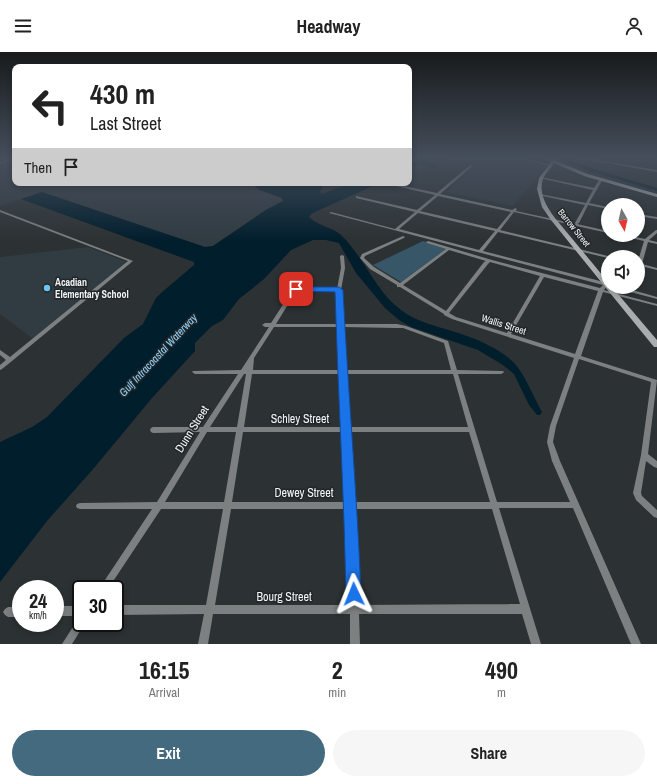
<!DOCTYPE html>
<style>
body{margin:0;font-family:"Archivo Narrow",sans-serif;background:#f6f6f6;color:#222;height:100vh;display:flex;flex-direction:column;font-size:15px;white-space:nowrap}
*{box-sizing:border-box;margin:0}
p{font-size:13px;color:#767676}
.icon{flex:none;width:22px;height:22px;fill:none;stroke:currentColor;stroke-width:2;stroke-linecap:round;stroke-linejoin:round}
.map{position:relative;height:592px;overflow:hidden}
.details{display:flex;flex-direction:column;background:#fff;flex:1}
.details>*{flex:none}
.guide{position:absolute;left:12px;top:12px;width:400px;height:122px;border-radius:8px;box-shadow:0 2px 6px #0003;background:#fff;color:#222;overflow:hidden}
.needle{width:26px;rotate:172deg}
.fabs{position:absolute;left:601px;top:146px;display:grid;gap:8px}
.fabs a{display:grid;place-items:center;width:44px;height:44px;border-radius:50%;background:#fff;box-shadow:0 2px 6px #0003;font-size:20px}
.speed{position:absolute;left:12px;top:528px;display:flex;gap:8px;font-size:20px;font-weight:700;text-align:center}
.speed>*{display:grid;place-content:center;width:52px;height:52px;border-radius:50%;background:#fff;box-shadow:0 2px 6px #0003;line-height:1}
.speed small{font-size:10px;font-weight:400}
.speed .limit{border:2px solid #111;border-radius:6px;background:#fff;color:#111}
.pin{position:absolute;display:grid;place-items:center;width:34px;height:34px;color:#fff;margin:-17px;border-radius:8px;box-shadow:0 2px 6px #0006}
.me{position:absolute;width:44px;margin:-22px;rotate:358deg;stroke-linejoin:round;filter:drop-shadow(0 0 3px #0008)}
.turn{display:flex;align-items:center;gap:14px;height:84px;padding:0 12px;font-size:18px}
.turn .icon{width:52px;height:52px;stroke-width:2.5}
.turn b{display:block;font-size:28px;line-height:34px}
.then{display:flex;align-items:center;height:38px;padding:0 12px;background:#0003;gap:8px;font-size:15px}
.eta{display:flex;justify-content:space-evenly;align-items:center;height:68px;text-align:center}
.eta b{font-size:24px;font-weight:800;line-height:28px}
.primary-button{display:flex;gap:8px;margin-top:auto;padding:8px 12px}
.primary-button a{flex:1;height:46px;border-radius:24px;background:#446a80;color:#fff;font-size:16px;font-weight:800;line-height:46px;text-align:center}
.primary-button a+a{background:#f6f6f6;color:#222}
header{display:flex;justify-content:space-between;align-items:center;height:52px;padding:0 12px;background:#fff;font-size:18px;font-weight:800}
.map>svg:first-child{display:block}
</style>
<header><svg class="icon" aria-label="menu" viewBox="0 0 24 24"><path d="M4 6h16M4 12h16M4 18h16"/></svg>Headway<svg class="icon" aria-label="person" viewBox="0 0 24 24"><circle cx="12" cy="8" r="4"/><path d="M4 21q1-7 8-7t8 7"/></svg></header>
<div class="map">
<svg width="657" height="592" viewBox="0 0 657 592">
<rect width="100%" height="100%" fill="#2c3133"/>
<g fill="#313b42">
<path d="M0,106h15v25h234l10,7 22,8 1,3 -17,9 -52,36 -8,1 -162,-55 -43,14z"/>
<path d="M445,106h76l26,5v2l-34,41 -67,-14 29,-26 -1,-2z"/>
<path d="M88,195l39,15 -94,77 -33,-25v-57z"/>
</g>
<path fill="#375668" d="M423,189l23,8 -45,33 -28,-17z"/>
<g fill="#011e2d">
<path d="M412,106h21l-6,4 11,3 -4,3 -16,-4 -9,4v-9z"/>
<path d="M565,108l92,28v3l-62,-18 -31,-12z"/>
<path d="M251,131h74l-5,8 1,3 32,-11h27l-63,28 -6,3 -2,3c9,9 23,10 32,18 23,22 35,57 60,75 16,12 35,16 54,22 20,6 52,19 64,37 9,13 15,29 23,43l-2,3h-3l-8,-10 -15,-31 -11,-9 -25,-15 -67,-23 -12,-7 -14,-12 -29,-35 -17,-30 -13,-3h-13l-22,10 -27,29 -25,20 -16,21 -11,6 -17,17v8l-43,47 -58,70 -47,53 -47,61v-140l32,-15 15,-10 77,-79 19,-14 13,-26 5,-5 33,-28v-3l-173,-63 21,-7 163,55 8,-1 53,-36 17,-9 -1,-3 -22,-8z"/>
</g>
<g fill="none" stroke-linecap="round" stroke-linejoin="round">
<g fill="#7d8081" fill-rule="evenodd">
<path d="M12,106h3v1l-15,5v-2z"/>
<path d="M513,106h5l34,7 -2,1z"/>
<path d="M579,106h6l72,12v2z"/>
<path d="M470,113l3,1 -33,28 72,16 3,-2 2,1 -1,2 60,13 -1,-1 10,-18 -47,-10 2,-1 46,9 7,-13 -54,-12 2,-1 53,11 6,-10h2l1,1 -14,24 19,4v2l-20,-4 -9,18 -2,1 31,7v2l-94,-21 -14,18 108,26 2,1h-2v1l-110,-26 -15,19 125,32v3h-1l-3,4 53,14v2l-54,-14 -22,64 76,24 -9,74 9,7v7l-3,-1 -8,-6 -5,32 1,3 15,14v8l-3,-1 -18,-17 -3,-7 8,-38 10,-73 -72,-23 -23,67 -3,16 7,19 81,183h-10l-58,-136h-74l42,136h-10l-9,-30h-163l1,30h-10v-30h-137l-5,30h-10l6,-30 -89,1v-10h91l17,-96h-62l-53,80h-9l53,-80h-72l-3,-1 -1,-2 1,-2 3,-1 77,-1 43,-70 -47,1 -2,-1 -1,-2 1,-2 2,-1h50l35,-53h-43l-3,-2 1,-1 48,-1 28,-43h-4l-3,-2 3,-2h6l28,-43h4v1l-4,7 38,1 4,-21 -1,-12 2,-1 2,1 1,12 -4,22 2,34h54l9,2 42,15 9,29 46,1 1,1 -1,1 -2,1h-43l39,128h73l-18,-41 -5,-19 3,-16 24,-68 -122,-39 -8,-4v-1l-44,-27h-3v-2l-27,-16 -10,-11 2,-4 41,-18 2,1 -1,1 -39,18 -1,2 10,9 26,16 46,-34 -19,-6 -1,-1 2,-1 64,19 108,28 3,-3 -274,-72 2,-1 64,17 20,-17 -59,-14v-2l61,14 18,-15 -52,-12h6l48,10zM438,144l73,16 -14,17 -77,-18zM418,161l77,18 -16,19 -80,-21zM449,198l37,11 -2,1 -38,49 -43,-26zM490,210l50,14 -33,57 -51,-16 -7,-4 39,-49zM544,225l54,14 -23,63 -64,-20zM297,238l40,1 1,33h-62zM274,275h64l2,43h-87l1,-12zM343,275l54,1h6l41,15 7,27h-106zM244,322h2l-9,53h-27zM252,322h88l2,53h-98zM346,322h107l15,53h-120zM207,380h29l-12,70h-59zM243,380h99l5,70h-115zM348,380h121l21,70h-135zM231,457h116l2,96h-134zM355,457h137l28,95 -162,1z"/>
<path d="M0,158l133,51 -121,100 -10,8 -2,1v-5l6,-5 -6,-5v-5l10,7 118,-96 -128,-49z"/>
<path d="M638,162l19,3v2l-19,-3z"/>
<path d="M656,178h1v3l-8,7 8,2v2l-9,-2 -6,22 15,4v2l-16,-4 -1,3h-2v-8l6,-20 -26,-6h8l19,4z"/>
<path d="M615,235h7l35,10v2l-42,-11z"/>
<rect x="55" y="554" width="26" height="10"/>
<path d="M8,555h13v10h-13l-3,-2 -2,-3 2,-3z"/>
<path d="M81,565v6h4l-13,21h-10l16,-25z"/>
</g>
<path fill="#7d8081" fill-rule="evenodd" d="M545,106h5l5,3 -3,1z"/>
<g fill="#a9adaf" fill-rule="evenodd">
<path d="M0,106h4l-4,2z"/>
<path d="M554,106h4l-2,3 32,13 69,20v3l-73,-21 -30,-13c-3,5 -9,11 -11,16 -5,14 4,28 12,39l53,64v5h4l45,53v7h-3l-48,-59 -55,-68 -9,-13 -5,-18 2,-11z"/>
</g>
</g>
<linearGradient id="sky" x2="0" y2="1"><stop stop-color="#181b1c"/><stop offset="0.56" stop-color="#454e5b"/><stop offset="1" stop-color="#454e5b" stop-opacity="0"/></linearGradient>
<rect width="657" height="189" fill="url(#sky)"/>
<path fill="#1a73e8" stroke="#114b97" d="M296,235h43l4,3c5,101 14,202 18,304l-2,5 -5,2 -6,-2 -2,-5c-2,-101 -8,-201 -11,-302l-42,-1 -1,-2z"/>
<circle fill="#6ec2f3" stroke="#222729" stroke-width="1.5" cx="47" cy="236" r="4"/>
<g text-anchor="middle" stroke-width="3" stroke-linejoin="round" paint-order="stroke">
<g font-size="9" fill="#f2f5f6" stroke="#222729">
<text transform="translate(574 176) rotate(51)" y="3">Barrow Street</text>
</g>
<g font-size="10" font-weight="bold" fill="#f2f5f6" stroke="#222729" text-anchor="start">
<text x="55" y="234">Acadian<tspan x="55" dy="12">Elementary School</tspan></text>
</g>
<g font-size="10" fill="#f2f5f6" stroke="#222729">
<text transform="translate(504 272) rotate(18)" y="4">Wallis Street</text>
</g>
<g font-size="11" font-style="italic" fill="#91d4fc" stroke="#222729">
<text transform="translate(158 303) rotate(-47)" y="4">Gulf Intracoastal Waterway</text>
</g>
<g font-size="12" fill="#f2f5f6" stroke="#222729">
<text x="300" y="371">Schley Street</text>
<text transform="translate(192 377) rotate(-58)" y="4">Dunn Street</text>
<text x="304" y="445">Dewey Street</text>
<text x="284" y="549">Bourg Street</text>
</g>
</g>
</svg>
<div class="fabs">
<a><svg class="needle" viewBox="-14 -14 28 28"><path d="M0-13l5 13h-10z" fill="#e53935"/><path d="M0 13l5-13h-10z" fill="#767676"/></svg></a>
<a><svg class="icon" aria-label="sound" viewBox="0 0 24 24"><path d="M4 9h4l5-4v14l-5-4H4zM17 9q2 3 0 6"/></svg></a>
</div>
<div class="speed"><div>24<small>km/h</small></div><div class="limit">30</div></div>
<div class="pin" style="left:296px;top:237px;background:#d93025"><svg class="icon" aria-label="arrive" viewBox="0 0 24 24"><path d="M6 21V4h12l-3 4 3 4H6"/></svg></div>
<svg class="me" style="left:354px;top:542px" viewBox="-20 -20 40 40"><path d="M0-17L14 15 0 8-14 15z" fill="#1a73e8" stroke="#fff" stroke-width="4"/></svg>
<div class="guide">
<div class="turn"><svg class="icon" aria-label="left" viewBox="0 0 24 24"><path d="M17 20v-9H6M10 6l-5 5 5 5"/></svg><div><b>430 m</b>Last Street</div></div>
<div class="then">Then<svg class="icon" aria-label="arrive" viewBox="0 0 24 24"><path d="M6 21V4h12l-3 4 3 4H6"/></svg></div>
</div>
</div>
<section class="details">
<div class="eta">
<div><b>16:15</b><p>Arrival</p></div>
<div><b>2</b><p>min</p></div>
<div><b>490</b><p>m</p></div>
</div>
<div class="primary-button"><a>Exit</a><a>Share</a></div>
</section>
